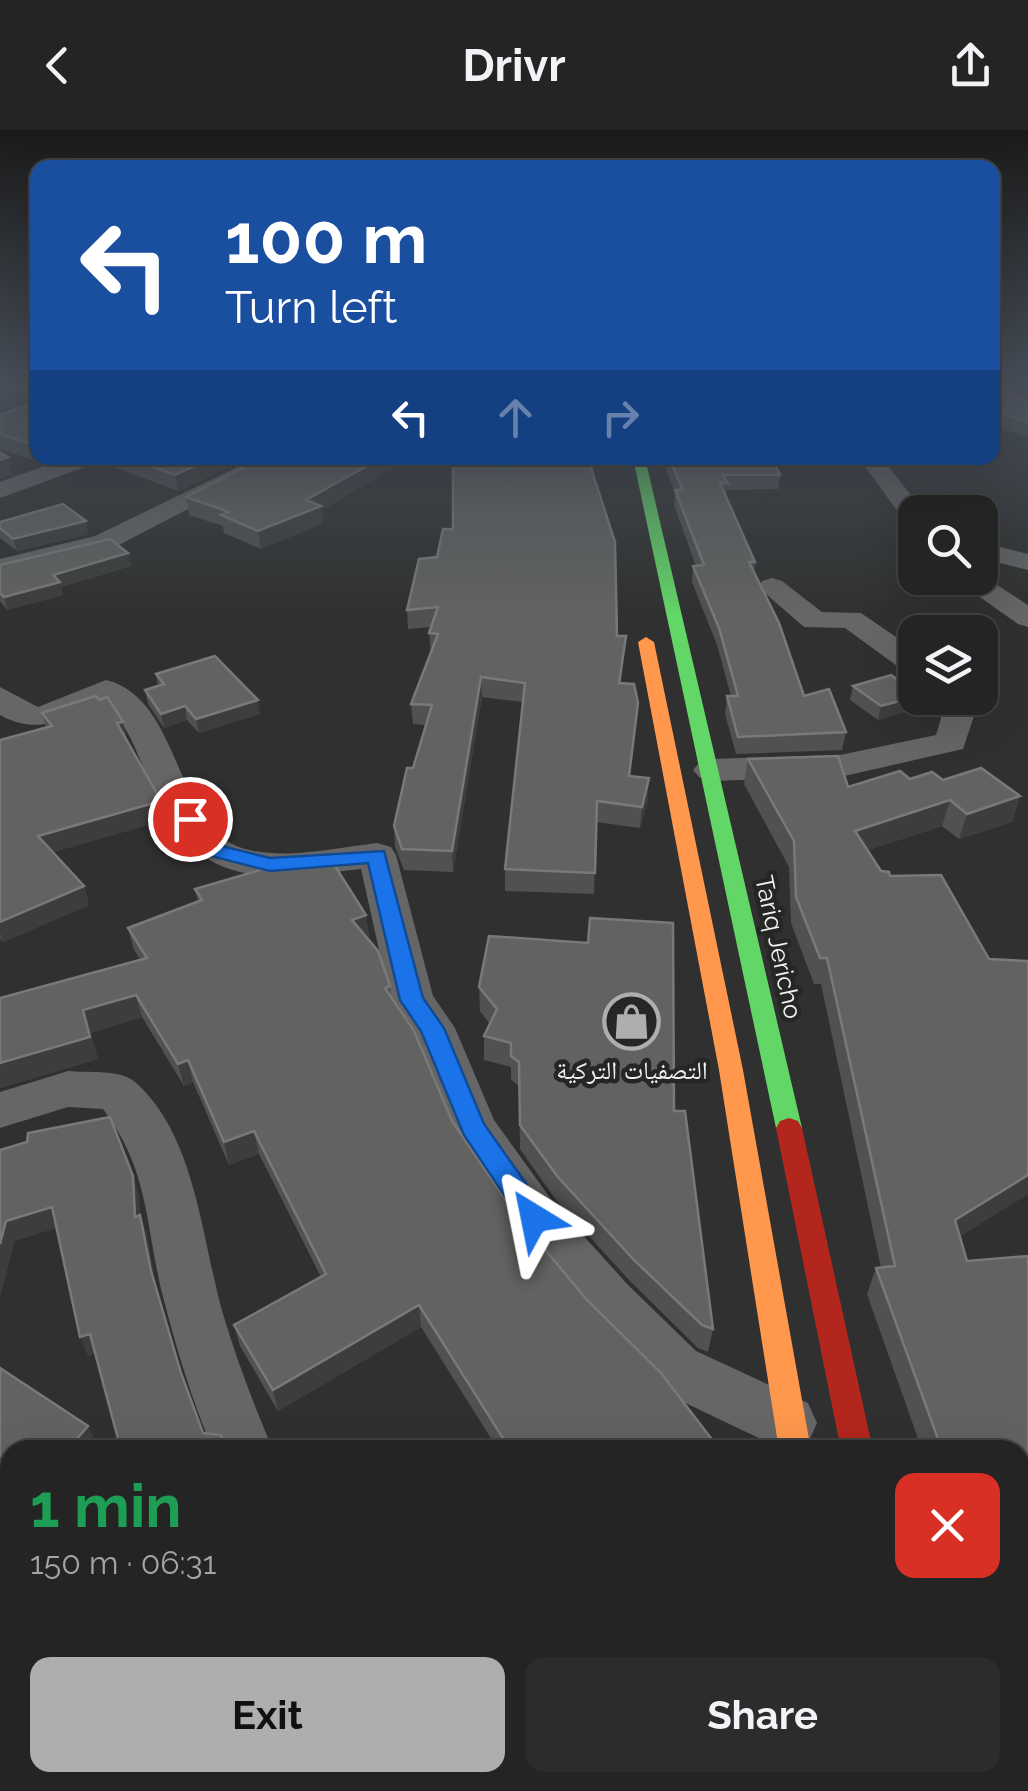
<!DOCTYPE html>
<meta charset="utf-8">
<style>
body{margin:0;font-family:Raleway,"Noto Naskh Arabic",sans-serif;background:#2b2c2b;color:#f1f3f6;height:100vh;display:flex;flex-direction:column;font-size:38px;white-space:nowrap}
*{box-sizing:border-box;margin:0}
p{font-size:32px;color:#a3a4a6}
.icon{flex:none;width:55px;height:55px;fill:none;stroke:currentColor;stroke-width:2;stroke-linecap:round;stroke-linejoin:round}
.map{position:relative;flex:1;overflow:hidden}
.drawer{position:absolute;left:0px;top:1310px;width:1030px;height:352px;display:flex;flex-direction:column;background:#232423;border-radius:30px 30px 0 0;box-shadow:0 10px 40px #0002,0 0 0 2px #404141}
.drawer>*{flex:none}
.banner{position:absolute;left:30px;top:30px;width:970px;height:305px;border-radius:20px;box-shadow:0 10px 40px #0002,0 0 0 2px #404141;background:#1a4fa0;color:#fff;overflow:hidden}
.fabs{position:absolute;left:898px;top:365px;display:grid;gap:20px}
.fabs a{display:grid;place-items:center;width:100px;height:100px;border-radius:20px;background:#232423;box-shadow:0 10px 40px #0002,0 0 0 2px #404141;font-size:50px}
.pin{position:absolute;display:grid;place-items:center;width:85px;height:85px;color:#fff;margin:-42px;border:5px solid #fff;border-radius:50%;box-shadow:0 2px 10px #0007}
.me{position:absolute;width:110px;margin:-55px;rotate:325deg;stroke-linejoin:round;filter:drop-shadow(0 0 8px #0008)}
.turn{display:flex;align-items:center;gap:35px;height:210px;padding:0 30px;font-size:45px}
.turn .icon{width:130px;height:130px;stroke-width:2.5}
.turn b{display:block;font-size:70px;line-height:85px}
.lanes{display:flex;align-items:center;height:95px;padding:0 30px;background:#0003;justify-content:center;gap:50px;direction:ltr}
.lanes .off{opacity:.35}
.round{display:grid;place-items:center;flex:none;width:105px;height:105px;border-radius:20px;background:#2b2c2b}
.summary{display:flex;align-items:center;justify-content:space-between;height:170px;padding:0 30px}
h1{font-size:60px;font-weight:700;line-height:75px;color:#1e9e55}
.button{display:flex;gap:20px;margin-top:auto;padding:20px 30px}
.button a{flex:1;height:115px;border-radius:20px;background:#aeafad;color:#111;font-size:40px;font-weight:700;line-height:115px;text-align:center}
.button a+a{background:#2b2c2b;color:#f1f3f6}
header{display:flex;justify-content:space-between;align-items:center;height:130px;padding:0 30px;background:#232423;font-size:45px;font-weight:700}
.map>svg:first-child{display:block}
</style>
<header><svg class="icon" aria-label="back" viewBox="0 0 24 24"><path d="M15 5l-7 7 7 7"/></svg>Drivr<svg class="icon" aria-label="share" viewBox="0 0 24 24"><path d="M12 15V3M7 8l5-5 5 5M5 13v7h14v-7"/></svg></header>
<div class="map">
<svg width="1028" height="1661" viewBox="0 0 1028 1661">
<rect width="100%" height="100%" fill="#2f302f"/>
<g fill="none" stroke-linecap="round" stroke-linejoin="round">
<g fill="#656665" fill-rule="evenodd">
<path d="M67,328h33l-4,5 -96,35v-16z"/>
<path d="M256,328h30l-173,90 -113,27v-16l95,-23z"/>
<path d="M859,328h23l42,54h-9v14l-9,-3z"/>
<path d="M980,412l48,12v16l-48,-12z"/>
<path d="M980,444l48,31v22l-10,-3 -65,-46h27z"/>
<path d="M772,448l10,3 40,31 39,1 54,37v23l-11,-2 -59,-43 -41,-1 -46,-40 4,-6z"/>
<path d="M106,550c77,19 67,149 139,169 40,11 91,-1 132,-6l14,4 5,8 37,141 22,32 39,92 59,82 75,83 68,66 112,52 9,20 -9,20 -24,7 -128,-61 -68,-70 -71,-87 -61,-91 -45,-110 -21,-32 -29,-130c-101,12 -164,21 -211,-85 -13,-30 -20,-57 -44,-80 -38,11 -65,34 -106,11v-28l38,20z"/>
<path d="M941,568h33l4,6 -15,45 -123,28 -129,4 -12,-4 -6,-7 6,-7 12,-4 129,-4 96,-20 9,-30z"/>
<path d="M68,941c19,2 52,-2 67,11 61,53 67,159 88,232 14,47 31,91 50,136h-60c-22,-52 -38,-106 -52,-161 -16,-70 -13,-120 -58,-180l-35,-2 -68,21v-36z"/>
</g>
<path fill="#63d668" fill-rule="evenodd" d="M633,328h12l157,670 -4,7 -9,3 -9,-3 -4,-7z"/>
<g fill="#ff974d" fill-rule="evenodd">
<path d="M646,507l8,5 89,428 68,380h-32l-60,-380 -81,-428z"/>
<path d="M848,1652h39l1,9h-38z"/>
<path d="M917,1652h39l1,9h-38z"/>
</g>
<g fill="#b3261e" fill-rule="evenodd">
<path d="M1000,254h12l16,14v9z"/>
<path d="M789,988l9,3 4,7 71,322h-32l-65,-322 4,-7z"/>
</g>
</g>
<g fill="#505150">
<path d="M0,254h38v74h20l-16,5 -42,-14v-35l35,-11 1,-4 -36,11z"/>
<path d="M992,254l27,15 9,2v37l-36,-14z"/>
<path d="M100,328h148l-70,33 -77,-29z"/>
<path d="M262,328h148l-88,52 1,13 -62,26 -37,-16 -1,-7 -34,-11 -3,-18z"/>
<path d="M432,328h158l27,178 7,19 -3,28 17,20 -8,73 18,23 -8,29 -44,-6 -2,72 -89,-3v-22l18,-167 -41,-5 -29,175 -49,-2 -9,-23 -1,-21 32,-101 -13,-1 -2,-20 20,-51 -2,-20 2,-6 -23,2 -1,-19 46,-81v-69z"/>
<path d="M661,328h111l8,17 -2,14 -51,1 -1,7 29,65 -1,10 50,124 42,36 -4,18 -106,4 -11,-40 2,-18h4l-14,-51 -25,-63 1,-16h3l-22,-61 1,-14z"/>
<path d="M0,392l88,12 -71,17 -17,-13z"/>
<path d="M128,423l3,13 -70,21 2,8 -56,15 -7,-9v-36z"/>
<path d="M156,544l104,40 -61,19 -12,-13 -23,8 -16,-24 -3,-14 13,-4z"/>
<path d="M853,556l63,23 -38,11 -28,-20z"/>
<path d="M42,583l81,9 4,18 38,80 -112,32 31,34 5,19 -86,37 -3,-4v-198l46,-12z"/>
<path d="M748,629l100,28 62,-8 33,1 77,16 -8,26 -53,17 -17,-13 -74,24 13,21 9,5 99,83 39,2v233l-68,42 7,25 61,-5v528l-8,-22v-95l6,-1 -6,-16v-200h-98l-55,-156 9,-26h5l-60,-284h-7l-23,-61 -2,-56 -45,-83z"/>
<path d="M195,759l171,26 3,22 -2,1 23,48 1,10 61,125 62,91 73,88 74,73 -164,75 -76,-121 -143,84 -38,-65 -6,-21 87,-48 -62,-123 -30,11 -36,-83 -9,4 -42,-69 -52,16 8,26 -98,29v-90l140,-39 -6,-9 -6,-22 70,-26z"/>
<path d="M479,857l195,124 39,218 -5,23 -10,-4 -67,-66 -75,-82 -36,-51 -1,-63 -8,-6v-13l-27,-7v-24l6,-12 -10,-13z"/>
</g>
<g fill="#3c3d3c">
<path d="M30,254h3l4,14 -37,12v-17z"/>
<path d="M8,327l4,17 -12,5v-19z"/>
<path d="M40,328h18l-16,5z"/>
<path d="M212,328h36l-70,33 -3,-16z"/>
<path d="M381,328h29l-88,52 1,13 -62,26 -3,-18 48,-31z"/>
<path d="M86,391l2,13 -71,17 -4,-12z"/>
<path d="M128,423l3,13 -70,21 2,8 -56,15 -3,-13 49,-22z"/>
<path d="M481,547l1,20 -29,175 -1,-21z"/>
<path d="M915,567l4,1 -3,11 -38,11 3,-14z"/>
<path d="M258,570l2,14 -61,19 -3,-14z"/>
<path d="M185,576l2,14 -23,8 -3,-14z"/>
<path d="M123,592l4,18 -10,-17z"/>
<path d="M649,648l-1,21 -8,29 2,-21z"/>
<path d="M1020,666l-8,26 -53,17 8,-25z"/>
<path d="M950,670l-8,26 -93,30 6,-25z"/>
<path d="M161,671l4,19 -121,35 -6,-19z"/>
<path d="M84,756l5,19 -86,37 -3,-9v-11z"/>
<path d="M366,785l3,22 -14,5 -3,-22z"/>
<path d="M136,865l6,22 -52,16 8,26 -98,29v-25l83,-53z"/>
<path d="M188,930l5,22 -9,4 -6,-22z"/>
<path d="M254,1001l5,23 -30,11 -5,-23z"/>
<path d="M1028,1045v19l-83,52 10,-26z"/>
<path d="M133,1046l6,19 3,41 -7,-19z"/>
<path d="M52,1077l8,20 -45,14 -15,56v-53l6,-23z"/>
<path d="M140,1085l7,20 10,55 30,102 -36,-121z"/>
<path d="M419,1175l2,22 -143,84 -5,-21z"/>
<path d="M90,1204l8,19 -10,3 -8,-19z"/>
<path d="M88,1296l10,21 -3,3h-28z"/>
<path d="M10,1384v33l-10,11v-33z"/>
<path d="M5,1528l5,7v117h7l-1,9h-16v-39z"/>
</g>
<g fill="#626361" stroke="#787978" stroke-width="2.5">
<path d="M0,254h30l-30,9z"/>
<path d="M992,254h9l18,15 9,2v21l-36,-13z"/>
<path d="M38,260v57l-38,-13v-20l35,-11z"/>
<path d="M0,322l8,5 -8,3z"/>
<path d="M129,328h83l-37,17z"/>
<path d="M262,328h119l-75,42 15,6 -63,25 -37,-16 8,-3 -43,-15z"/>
<path d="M453,328h137l1,10 24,74 2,94h9l-7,47 15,1 4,19 -9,73 20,2 -7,29 -45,-6 -2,72 -90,-4 20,-186 -44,-6 -29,174 -50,-2 -8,-23 13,-58h6l19,-63 -21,-1 27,-70 -9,-1 9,-26 -31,3 12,-51 18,-2 6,-28h10z"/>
<path d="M669,328h103l8,17h-57l5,8h-8l35,79h-6l30,61 25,73 25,-7 17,43 -108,5 -11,-41h11l-19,-68 -26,-62 11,-1 -29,-75h8z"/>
<path d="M63,374l23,17 -73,18 -13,-11v-6z"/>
<path d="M110,409l18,14 -75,22 7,7 -56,15 -4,-4v-28z"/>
<path d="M215,526l43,44 -62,19 -11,-13 -24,8 -16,-24 19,-6 -8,-10z"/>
<path d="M891,545l24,17v5l-34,9 -28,-20z"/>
<path d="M96,566l3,4 8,-3 12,18 4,7 -6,1 44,78 -123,35 46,50 -84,36v-182l52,-14 -10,-13z"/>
<path d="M838,626l10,31 52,-16 10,8 22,-7 11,8 38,-12 39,28 -53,18 -17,-14 -95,31 26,40 8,1 1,4 51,-1 48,84 39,2v214l-73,45 12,41 61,-5v353l-4,-11 -4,1v-149h-78l-66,-182 19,-2 -68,-308h-7l-24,-61 -2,-56 -46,-82z"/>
<path d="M328,725l38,60 -14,5 26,31 12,35 -5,2 29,43 38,90 62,91 73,88 74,73 59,77h-226l12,-7 -87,-138 -146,85 -39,-65 92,-51 -72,-143 -30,11 -36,-82 -10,4 -42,-69 -53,15 7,27 -90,26v-65l147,-40 -19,-30 74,-28 -7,-11 113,-33z"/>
<path d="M590,788l83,5 1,188h11l28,218 -11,-4 -69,-66 -76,-83 -37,-51 -1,-63 -8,-6v-13l-27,-7 13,-27 -18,-22 10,-51 99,7z"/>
<path d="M110,987l23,59 2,41 5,-2 11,56 30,102 22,60 18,2 5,15h-105l-31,-116 -10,3 -28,-130 -46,14 -6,23v-94l27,-8 1,-9z"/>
<path d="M0,1238l88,58 -21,24h-57v64l-10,11z"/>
<path d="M5,1528l-5,94v-93z"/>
<path d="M1028,1536v55l-8,-21v-33z"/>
</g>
<linearGradient id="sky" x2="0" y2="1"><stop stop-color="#1a1a1a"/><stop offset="0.52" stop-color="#474e58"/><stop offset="1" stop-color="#474e58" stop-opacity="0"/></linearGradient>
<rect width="1028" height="487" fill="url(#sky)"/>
<path fill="#1a73e8" stroke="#114b97" stroke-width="2.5" d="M190,683l7,2 28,32 45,11 114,-7 39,147 21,30 40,96 60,85 4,9 -4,8 -10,3 -9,-3 -61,-91 -43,-104 -21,-31 -32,-137 -98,8 -59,-15 -31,-37z"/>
<defs>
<symbol id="shop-ring" viewBox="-11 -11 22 22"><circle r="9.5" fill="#252725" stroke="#aeafad" stroke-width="1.5"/><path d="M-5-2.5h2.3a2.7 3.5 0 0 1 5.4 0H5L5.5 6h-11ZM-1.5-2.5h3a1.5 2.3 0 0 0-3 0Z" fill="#aeafad"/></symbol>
</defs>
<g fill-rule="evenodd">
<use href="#shop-ring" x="600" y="860" width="63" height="63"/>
</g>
<g text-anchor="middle" stroke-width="9" stroke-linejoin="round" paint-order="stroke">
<g font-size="25" fill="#f2f3f1" stroke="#252725">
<text transform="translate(779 817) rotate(78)" y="9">Tariq Jericho</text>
</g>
<g font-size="25" fill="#f2f3f1" stroke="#252725">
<text x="632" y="949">التصفيات التركية</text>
</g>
</g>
</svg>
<div class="fabs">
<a><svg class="icon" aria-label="search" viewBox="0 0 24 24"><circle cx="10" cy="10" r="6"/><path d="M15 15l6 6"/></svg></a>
<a><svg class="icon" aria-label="layers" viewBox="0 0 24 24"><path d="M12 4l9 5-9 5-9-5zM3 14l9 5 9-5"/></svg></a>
</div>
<div class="pin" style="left:190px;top:689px;background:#d93025"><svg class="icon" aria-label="arrive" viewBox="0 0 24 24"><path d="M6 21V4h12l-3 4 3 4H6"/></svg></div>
<svg class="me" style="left:534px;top:1088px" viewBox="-20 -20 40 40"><path d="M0-17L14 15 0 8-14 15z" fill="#1a73e8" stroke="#fff" stroke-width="4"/></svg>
<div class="banner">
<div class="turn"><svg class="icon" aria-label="left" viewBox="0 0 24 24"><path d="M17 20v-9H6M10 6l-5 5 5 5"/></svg><div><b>100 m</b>Turn left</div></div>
<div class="lanes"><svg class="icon" aria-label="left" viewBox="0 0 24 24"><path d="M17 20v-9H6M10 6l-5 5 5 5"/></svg><svg class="icon off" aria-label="ahead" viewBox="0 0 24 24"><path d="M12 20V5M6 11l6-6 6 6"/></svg><svg class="icon off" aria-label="right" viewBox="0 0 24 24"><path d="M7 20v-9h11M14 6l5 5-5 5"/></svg></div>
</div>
<section class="drawer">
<div class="summary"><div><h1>1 min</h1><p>150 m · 06:31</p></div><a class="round" style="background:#d93025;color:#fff"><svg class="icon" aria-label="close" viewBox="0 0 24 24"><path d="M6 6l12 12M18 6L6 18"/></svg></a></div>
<div class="button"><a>Exit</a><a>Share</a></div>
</section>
</div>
